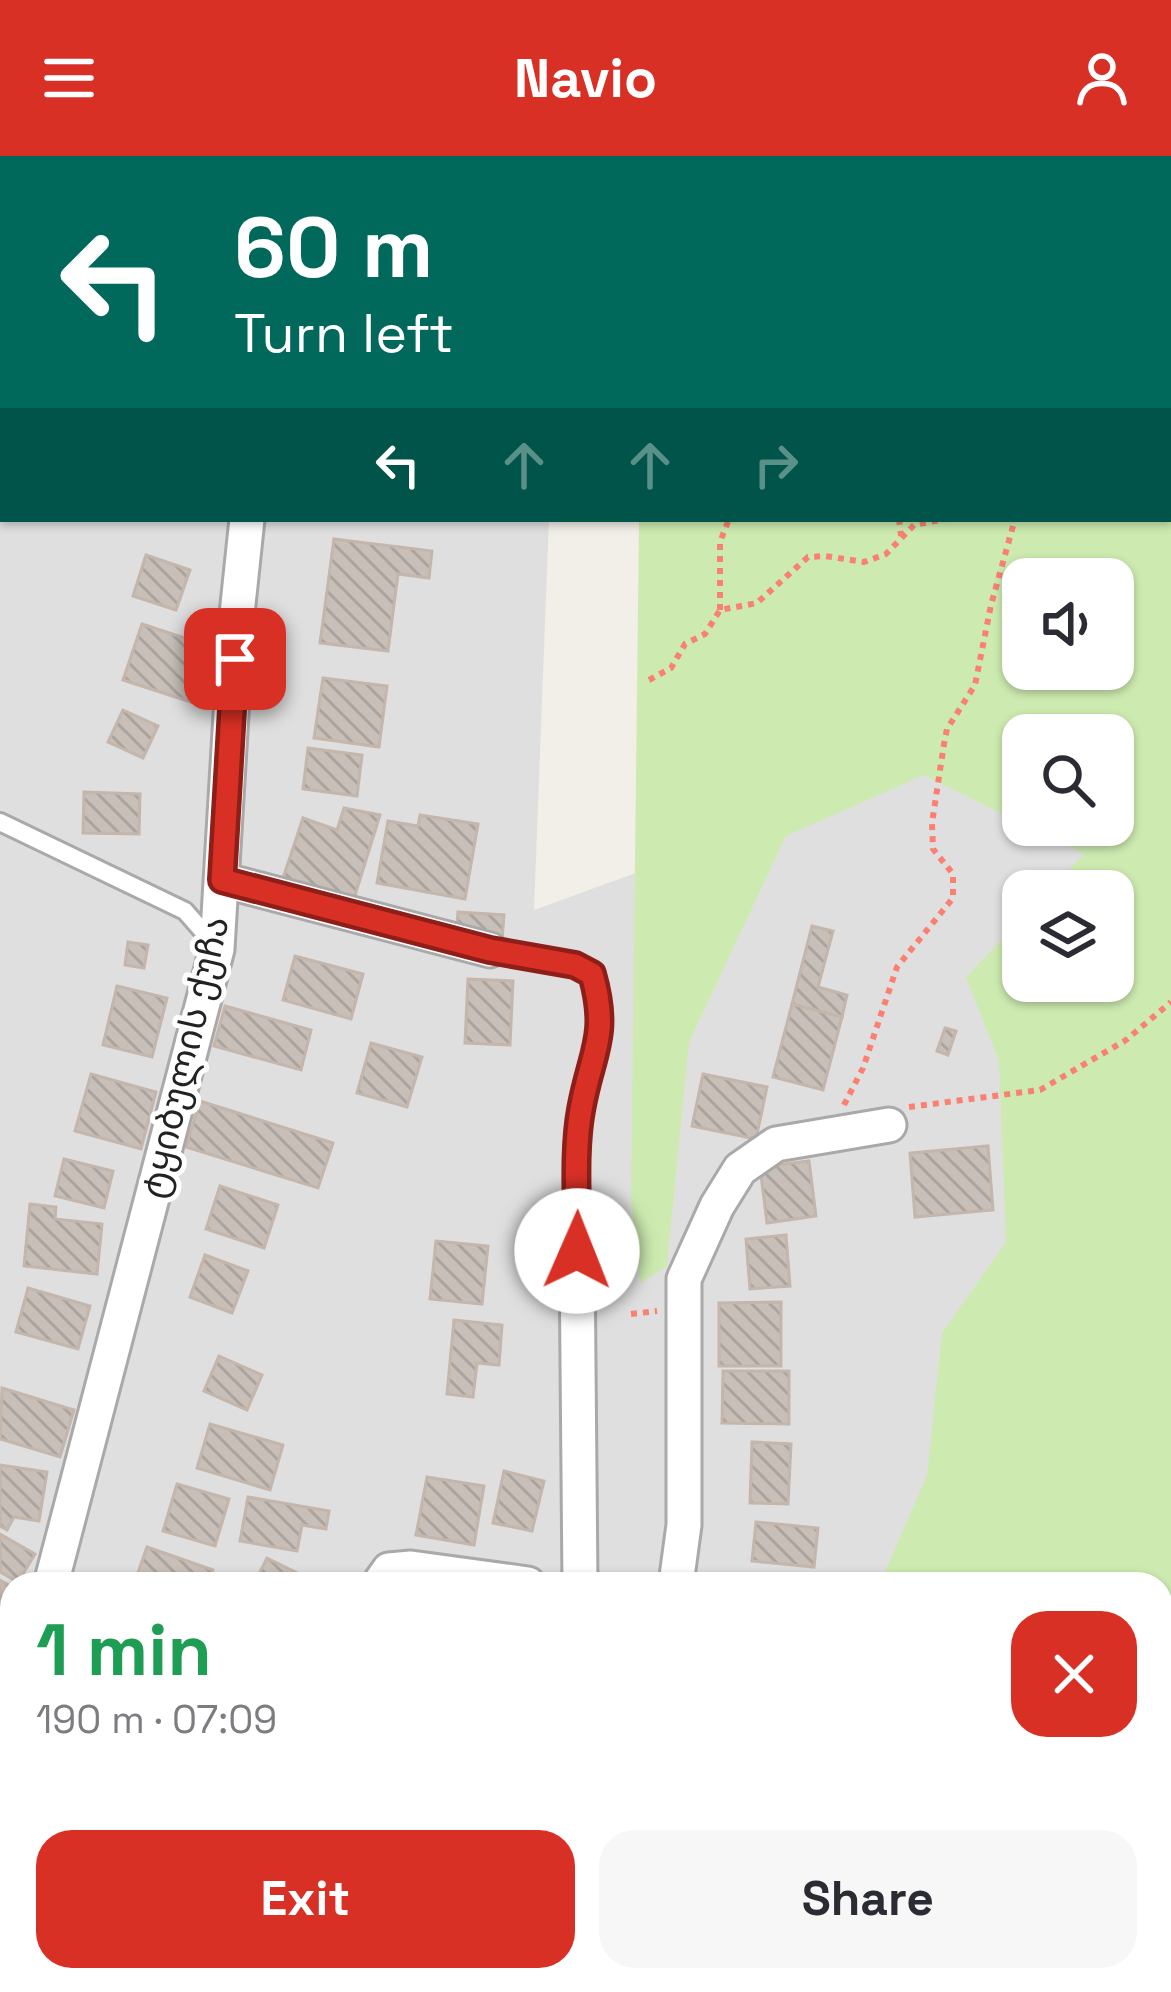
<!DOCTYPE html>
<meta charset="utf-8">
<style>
body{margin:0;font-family:"Space Grotesk","Noto Sans Georgian",sans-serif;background:#f7f7f7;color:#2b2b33;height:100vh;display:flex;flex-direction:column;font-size:45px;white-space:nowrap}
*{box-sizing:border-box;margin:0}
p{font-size:39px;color:#7c7c81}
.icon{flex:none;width:66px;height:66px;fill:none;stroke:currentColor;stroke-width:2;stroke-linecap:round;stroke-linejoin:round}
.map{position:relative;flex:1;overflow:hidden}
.side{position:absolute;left:0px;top:1416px;width:1173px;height:420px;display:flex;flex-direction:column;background:#fff;border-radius:36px 36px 0 0;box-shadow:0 3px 9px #0004}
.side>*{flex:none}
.hud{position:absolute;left:0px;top:0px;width:1173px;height:366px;box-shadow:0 3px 9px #0004;background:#00695c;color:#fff;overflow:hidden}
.fabs{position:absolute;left:1002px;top:402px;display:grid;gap:24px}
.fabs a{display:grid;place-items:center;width:132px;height:132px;border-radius:24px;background:#fff;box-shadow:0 3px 9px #0004;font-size:60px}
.pin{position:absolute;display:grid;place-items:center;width:102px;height:102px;color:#fff;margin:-51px;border-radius:24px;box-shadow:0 6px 18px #0006}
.me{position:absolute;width:132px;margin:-66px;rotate:1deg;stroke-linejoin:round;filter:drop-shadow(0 0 9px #0008)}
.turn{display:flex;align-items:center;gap:42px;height:252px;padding:0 36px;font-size:54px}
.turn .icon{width:156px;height:156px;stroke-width:2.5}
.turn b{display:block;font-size:84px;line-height:102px}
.lanes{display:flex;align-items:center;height:114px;padding:0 36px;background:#0003;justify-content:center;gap:60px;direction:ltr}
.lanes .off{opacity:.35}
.round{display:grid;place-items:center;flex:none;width:126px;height:126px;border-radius:36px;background:#f7f7f7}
.overview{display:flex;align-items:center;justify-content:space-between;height:204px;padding:0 36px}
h1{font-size:72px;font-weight:600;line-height:90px;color:#1e9e55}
.action{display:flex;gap:24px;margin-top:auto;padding:24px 36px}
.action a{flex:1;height:138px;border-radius:36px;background:#d93025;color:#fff;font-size:48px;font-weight:600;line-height:138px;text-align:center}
.action a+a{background:#f7f7f7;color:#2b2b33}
header{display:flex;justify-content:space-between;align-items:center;height:156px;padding:0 36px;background:#d93025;color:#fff;font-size:54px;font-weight:600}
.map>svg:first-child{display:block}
</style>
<header><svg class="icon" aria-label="menu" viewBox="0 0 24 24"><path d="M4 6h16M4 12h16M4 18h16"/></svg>Navio<svg class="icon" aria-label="person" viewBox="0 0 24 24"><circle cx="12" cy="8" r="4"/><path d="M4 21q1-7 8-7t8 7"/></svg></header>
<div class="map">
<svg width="1171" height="1836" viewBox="0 0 1171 1836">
<defs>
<pattern id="building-back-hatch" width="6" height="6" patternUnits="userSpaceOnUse" patternTransform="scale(3)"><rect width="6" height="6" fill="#c7bfb8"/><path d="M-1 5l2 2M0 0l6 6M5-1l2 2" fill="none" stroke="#aba49e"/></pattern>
</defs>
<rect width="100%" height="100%" fill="#f2efe9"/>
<path fill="#e0dfdf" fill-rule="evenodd" d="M0,0h536v3h-533v360h546l-15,391 637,-232v1314h-1171zM1023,579h90v90h-90zM1023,735h90v90h-90zM12,1428h1149v396h-1149z"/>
<path fill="#cdebb0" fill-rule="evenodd" d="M640,0h531v1836h-148v-12h138v-396h-281l47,-109 15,-142 64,-91 -7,-181 -33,-84 57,-59v63h90v-90h-64l35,-37 -59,-29h88v-90h-90v89l-99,-49 -138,61 -97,206 -22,224 -27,17 -9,-82 8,-682h531v-360zM1023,423h90v90h-90z"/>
<g fill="url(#building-back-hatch)" stroke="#c4b6ab" stroke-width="3">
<path d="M0,60h3l-3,51z"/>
<path d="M334,383l98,12 -3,27 -31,-4 -10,77 -68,-8z"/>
<path d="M146,399l44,15 -14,40 -43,-14z"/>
<path d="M142,468l67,22 -18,56 -68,-22z"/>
<path d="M323,522l64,8 -8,61 -65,-9z"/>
<path d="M123,554l35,16 -15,32 -35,-16z"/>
<path d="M308,592l54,7 -5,41 -54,-7z"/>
<path d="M84,636l56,2 -1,40 -56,-1z"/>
<path d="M344,652l36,7 -28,90 -70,-24 21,-63 34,12z"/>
<path d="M420,659l58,9 -13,75 -88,-16 11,-62 30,5z"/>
<path d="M458,756l46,3 -2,25 -46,-4z"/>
<path d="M812,770l21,5 -15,56 29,8 -5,22 -50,-13z"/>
<path d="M128,786l20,3 -4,23 -19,-3z"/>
<path d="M295,800l68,18 -12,45 -68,-19z"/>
<path d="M468,823l45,2 -3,64 -45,-2z"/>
<path d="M117,830l50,12 -15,59 -49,-12z"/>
<path d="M792,848l50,13 -19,73 -50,-13z"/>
<path d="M225,850l86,24 -10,40 -87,-24z"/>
<path d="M945,872l11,3 -8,24 -11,-4z"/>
<path d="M371,887l51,14 -15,50 -50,-14z"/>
<path d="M91,918l65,18 -15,57 -66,-18z"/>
<path d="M703,918l64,13 -11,52 -64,-13z"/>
<path d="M200,945l133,42 -15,45 -132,-41z"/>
<path d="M988,990l5,64 -78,7 -5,-64z"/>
<path d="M64,1003l49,12 -9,37 -49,-12z"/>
<path d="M809,1005l7,55 -49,7 -7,-56z"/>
<path d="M220,1030l58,19 -14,43 -58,-19z"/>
<path d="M30,1048l26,3 -1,12 47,5 -5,50 -73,-8z"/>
<path d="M786,1079l4,51 -40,3 -4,-50z"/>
<path d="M436,1085l52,5 -6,58 -52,-5z"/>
<path d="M205,1099l43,16 -16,42 -42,-16z"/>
<path d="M28,1132l62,18 -12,43 -62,-17z"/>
<path d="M781,1146v64h-62v-63z"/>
<path d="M454,1164l48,5 -3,40 -22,-2 -4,34 -26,-3z"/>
<path d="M219,1200l43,19 -15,35 -43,-19z"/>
<path d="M723,1215h66v53l-67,-1z"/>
<path d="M2,1232l72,22 -14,47 -60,-18z"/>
<path d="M210,1268l73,21 -13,45 -73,-22z"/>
<path d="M752,1286l39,2 -3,60 -38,-1z"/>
<path d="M0,1309l47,7 -8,49 -25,-4 -7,13 -7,-4z"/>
<path d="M504,1315l40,10 -12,50 -39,-8z"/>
<path d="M427,1321l57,9 -10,59 -58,-10z"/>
<path d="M177,1328l52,15 -14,47 -52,-15z"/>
<path d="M248,1341l81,14 -3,18 -24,-4 -5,26 -57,-10z"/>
<path d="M756,1366l62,6 -4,39 -62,-6z"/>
<path d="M0,1378l35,20 -17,28 -18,-10z"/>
<path d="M147,1391l66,23 -5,14h-74z"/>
<path d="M267,1402l53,26h-66z"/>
<path d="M0,1424l12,7v10l-12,21z"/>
<path d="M10,1552l2,1v46l-12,-7v-21z"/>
<path d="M12,1665v24l-12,-11z"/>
<path d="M0,1713l12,11v13l-12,13z"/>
<path d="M13,1824h7l12,12h-31z"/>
<path d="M41,1824h70l7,8 -4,4h-63z"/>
<path d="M172,1824h53l-13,12h-29z"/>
<path d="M318,1824h66l8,10 -64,2 -12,-10z"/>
</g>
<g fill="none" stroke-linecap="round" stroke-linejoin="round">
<defs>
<g id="lane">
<path d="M0,43h3"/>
<path d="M0,666l185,89 28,32"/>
<path d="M490,794l85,15 17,8c18,64 -1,79 -11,137 -9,44 -3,96 -4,141"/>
</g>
<g id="street">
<path d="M132,0l2,3"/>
<path d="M197,3v-3"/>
<path d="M222,724l268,70"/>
<path d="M577,1095l3,333"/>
<path d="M51,1428l166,-635 20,-335 10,-95"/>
<path d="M379,1428l10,-14 22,-2 117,16"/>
<path d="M676,1428l8,-59v-246l33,-73 23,-37 36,-25 113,-19"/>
<path d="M0,1499l12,-10"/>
<path d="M0,1815l12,-11"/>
<path d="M424,1836l5,-12"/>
<path d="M554,1836l3,-12"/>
<path d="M884,1836l7,-12"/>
</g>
</defs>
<use href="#lane" stroke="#a9a9a9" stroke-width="22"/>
<use href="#street" stroke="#a9a9a9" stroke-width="39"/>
<g stroke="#fa8072" stroke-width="6" stroke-dasharray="6 6" stroke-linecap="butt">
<path d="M704,0l1,3"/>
<path d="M1170,169h1"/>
<path d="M899,363l2,17"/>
<path d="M720,454v-68l9,-23"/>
<path d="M649,524l22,-12 14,-24 20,-10 15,-24 37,-7 51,-46 17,-1 39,6 22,-8 28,-29 31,-6"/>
<path d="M844,949l19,-37 34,-101 56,-69v-24l-20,-25 -1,-26 12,-79 3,-15 28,-44 16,-80 24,-86"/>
<path d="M909,951l131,-17 86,-50 45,-38"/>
<path d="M631,1158l26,-3"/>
</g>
<use href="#lane" stroke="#fff" stroke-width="16"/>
<use href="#street" stroke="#fff" stroke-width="33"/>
</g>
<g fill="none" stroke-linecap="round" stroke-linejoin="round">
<defs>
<path id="route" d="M235,503l-13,221 268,70 85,15 17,9c18,63 -1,78 -11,136 -8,44 -3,96 -4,141"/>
</defs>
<use href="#route" stroke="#8d1f18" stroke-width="30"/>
<use href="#route" stroke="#d93025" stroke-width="21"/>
</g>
<g text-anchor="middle" stroke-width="10" stroke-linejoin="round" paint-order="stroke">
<g font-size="36" fill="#222" stroke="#fff">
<text transform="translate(184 901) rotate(-77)" y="13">ტყიბულის ქუჩა</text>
</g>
</g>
</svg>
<div class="fabs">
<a><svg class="icon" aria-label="sound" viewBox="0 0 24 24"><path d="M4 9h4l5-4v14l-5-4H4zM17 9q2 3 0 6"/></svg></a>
<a><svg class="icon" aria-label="search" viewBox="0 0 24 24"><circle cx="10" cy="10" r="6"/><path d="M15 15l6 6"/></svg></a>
<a><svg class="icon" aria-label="layers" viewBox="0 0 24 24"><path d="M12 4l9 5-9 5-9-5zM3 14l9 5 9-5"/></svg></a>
</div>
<div class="pin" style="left:235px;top:503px;background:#d93025"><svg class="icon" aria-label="arrive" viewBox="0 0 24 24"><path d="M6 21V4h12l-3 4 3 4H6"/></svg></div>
<svg class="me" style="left:577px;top:1095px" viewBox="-20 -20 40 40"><circle r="19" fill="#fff"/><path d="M0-13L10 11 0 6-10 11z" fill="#d93025"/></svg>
<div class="hud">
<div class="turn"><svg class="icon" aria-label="left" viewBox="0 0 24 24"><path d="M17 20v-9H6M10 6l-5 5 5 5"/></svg><div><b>60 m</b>Turn left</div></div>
<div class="lanes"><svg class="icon" aria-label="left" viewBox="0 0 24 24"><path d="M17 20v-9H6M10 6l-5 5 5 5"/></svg><svg class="icon off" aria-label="ahead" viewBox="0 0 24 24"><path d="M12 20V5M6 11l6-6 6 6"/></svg><svg class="icon off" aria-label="ahead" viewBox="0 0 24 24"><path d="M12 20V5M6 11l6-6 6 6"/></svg><svg class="icon off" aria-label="right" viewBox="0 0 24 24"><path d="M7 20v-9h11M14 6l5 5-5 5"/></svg></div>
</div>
<section class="side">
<div class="overview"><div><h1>1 min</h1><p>190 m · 07:09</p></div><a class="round" style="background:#d93025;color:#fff"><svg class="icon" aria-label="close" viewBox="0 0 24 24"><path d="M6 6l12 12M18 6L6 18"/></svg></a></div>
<div class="action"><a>Exit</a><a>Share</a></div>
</section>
</div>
